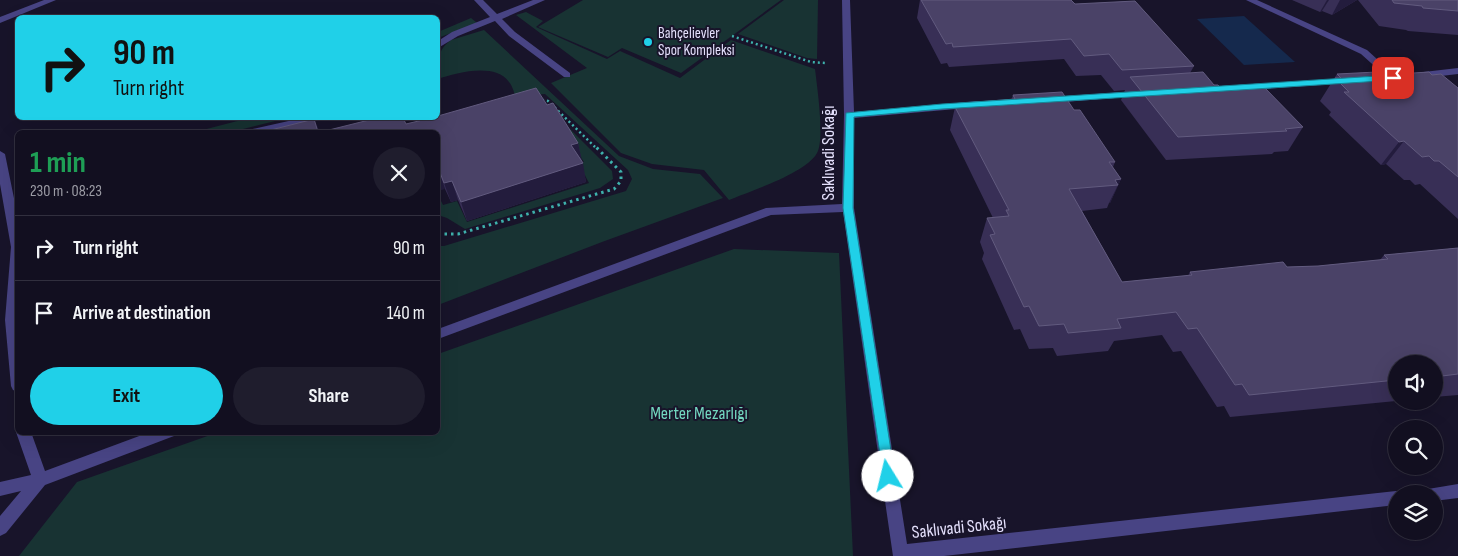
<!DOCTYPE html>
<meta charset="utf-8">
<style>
body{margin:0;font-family:"Sofia Sans Condensed",sans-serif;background:#1f1d2d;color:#f1f3f6;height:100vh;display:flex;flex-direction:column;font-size:19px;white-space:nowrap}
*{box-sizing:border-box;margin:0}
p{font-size:16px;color:#9c9ca5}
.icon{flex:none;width:28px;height:28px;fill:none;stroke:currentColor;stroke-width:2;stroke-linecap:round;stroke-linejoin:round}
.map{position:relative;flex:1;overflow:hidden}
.side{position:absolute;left:15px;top:130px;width:425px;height:305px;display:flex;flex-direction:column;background:#120f20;border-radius:8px;box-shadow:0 5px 20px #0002,0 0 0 1px #312f3e}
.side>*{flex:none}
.banner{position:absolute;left:15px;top:15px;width:425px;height:105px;border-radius:8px;box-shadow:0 5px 20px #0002,0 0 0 1px #312f3e;background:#20d0e8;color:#111;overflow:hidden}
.fabs{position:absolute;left:1388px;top:355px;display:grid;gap:10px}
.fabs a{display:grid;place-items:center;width:55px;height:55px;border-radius:50%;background:#120f20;box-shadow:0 5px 20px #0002,0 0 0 1px #312f3e;font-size:25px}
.pin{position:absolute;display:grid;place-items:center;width:42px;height:42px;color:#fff;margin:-21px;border-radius:10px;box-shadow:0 2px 8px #0006}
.me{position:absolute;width:55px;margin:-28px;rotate:351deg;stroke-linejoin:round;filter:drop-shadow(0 0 4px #0008)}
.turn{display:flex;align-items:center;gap:18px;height:105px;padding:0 15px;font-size:22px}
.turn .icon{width:65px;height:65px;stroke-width:2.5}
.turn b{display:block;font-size:35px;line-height:42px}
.round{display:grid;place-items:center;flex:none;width:52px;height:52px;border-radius:26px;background:#1f1d2d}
.summary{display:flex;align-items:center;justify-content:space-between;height:85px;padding:0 15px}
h1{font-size:30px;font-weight:700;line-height:38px;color:#1e9e55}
.cta{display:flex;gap:10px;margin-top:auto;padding:10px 15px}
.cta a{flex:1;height:58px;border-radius:30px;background:#20d0e8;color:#111;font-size:20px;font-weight:700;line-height:58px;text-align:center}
.cta a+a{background:#1f1d2d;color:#f1f3f6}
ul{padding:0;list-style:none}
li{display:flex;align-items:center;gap:15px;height:65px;padding:0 15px;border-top:1px solid #312f3e}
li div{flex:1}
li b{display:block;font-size:19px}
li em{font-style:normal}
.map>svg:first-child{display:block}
</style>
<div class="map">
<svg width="1458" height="556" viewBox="0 0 1458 556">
<rect width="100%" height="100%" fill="#18142a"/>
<g fill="#183333">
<path d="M583,0h198l-100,73 -59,-25 -14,9 -70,-30z"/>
<path d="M784,0h34l-1,59 -10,-1 -69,-24z"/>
<path d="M526,12l17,9 -7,6 71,32 13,-8 60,27 51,-38 84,29c2,17 10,70 2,84 -11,20 -66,38 -88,47l-25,-30 -52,-6 -31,-11 -70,-70 36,-15 -71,-53z"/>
<path d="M471,18l6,5 -39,15v-6z"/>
<path d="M484,30l135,126 34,13 47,5 23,24 -121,44 -164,63v-59h6l182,-55 6,-12 -4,-9 -83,-76 -30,2c-1,-4 -3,-11 -6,-14 -14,-20 -53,-9 -71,-3 0,-17 -2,-28 13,-39z"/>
<path d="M543,102l69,69 1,8 -13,9 -135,41 -18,-11 -9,-3 1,-18 4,8 14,-4 10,21 122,-39 -10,-19 5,-2 -27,-41 -119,11z"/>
<path d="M249,118h38l-56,14h-36z"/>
<path d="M734,249l105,4 14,303h-834l58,-74 139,-49 222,-1v-78z"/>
</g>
<path fill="#15294d" d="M1244,16l51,46 -51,3 -47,-46z"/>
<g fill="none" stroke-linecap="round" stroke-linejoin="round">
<g stroke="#3eb1ac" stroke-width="2.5" stroke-dasharray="2 3" stroke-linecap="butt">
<path d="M732,36l79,26 14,1"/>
<path d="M542,100l6,1 47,46"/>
</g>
<path stroke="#3eb1ac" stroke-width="3" stroke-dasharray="2.5 4" stroke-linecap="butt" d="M438,234h20l156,-45 7,-8v-9l-27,-27"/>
<g fill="#484484" fill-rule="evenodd">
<path d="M44,0h12l-56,23v-6z"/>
<path d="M474,0h9l14,14 36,-14h12l-43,19 13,13 55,41v4h-6l-55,-41 -14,-15 -37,15 -20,12v-7l14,-9 38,-15z"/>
<path d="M842,0h8l4,112 125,-11 5,3 -5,3 -125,11v90l53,336 489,-53 6,3h-6v11l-452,51h-51l-50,-344 -72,3 -333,124v-10l328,-121 76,-4 2,-89z"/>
<path d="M1246,0h11l110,50 31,28 -2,2h-6l-29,-26z"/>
<path d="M1458,68v6l-43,5 -5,-3 5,-3z"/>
<path d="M1348,78l3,1v4l-145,10 -5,-3 5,-3z"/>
<path d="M1138,91l5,3 -2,2 -90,7 -5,-3 5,-3z"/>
<path d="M302,118h16l-1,2 -54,12h-16l1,-2z"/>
<path d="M0,151l5,3 13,64v174l-5,-2 -2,-4 -6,-66 6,-73 -11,-63z"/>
<path d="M18,428v4h13l14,39 105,-39h26l-2,4 -129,49 -39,48 -6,3v-20l21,-25 -21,5v-14l31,-7 -15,-43z"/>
<path d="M1458,484v14l-24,3v-7h-8l2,-5z"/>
</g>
</g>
<g fill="#382f56">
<path d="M920,0l155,4 119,62 -4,7 113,54 -15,24 -14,1 -2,2 -106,6 -45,-60 4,-10 -11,1 -13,-16 -25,1 -12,-17 -115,8 -2,-4 -6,1 -24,-46z"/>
<path d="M1292,0h65l-25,15 -10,-4 -2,1z"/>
<path d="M1358,0h100v35l-50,-4 -2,-1 -27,-4z"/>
<path d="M1337,74l95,1 26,13v131l-38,-35 -5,1 -5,-5h-6l-18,-16 -5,1 -52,-50 2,-3 -11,-11z"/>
<path d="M1013,95l61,15 41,52 -2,5 8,12 -11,24h-1l-2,5 -25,3 40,71 66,-6 2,-4 97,-5 31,-1 62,-6 4,-5 74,-7v147l-24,2v-33h-38v37l-166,16 -6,-11 -7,1 -36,-56 -8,1 -11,-17 -48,6 -6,10 -51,5 -4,-8 -24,1 -9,-20 -6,1 -32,-71 2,-6 -4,-11 7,-24h6l-43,-88 5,-23 8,-1 1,-3 47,-3z"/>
<path d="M547,105l31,38 8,39 -119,39 -9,-21 -7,2 -6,-13 -39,-65z"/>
</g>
<g fill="#231c3d">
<path d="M1327,0h2l-7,11 -2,1z"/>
<path d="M1340,0h17l-25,15z"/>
<path d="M314,119l6,13h-2z"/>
<path d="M1404,141l-18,23 -5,1 18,-23z"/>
<path d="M578,143l4,18 -11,-16z"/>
<path d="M583,163l3,19 -119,39 -6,-19z"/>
<path d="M438,170h1l6,19 -7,2z"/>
<path d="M1121,179l-11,24h-1l9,-18 -3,-5z"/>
<path d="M452,181l6,19 -7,2 -7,-19z"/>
</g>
<g fill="#4a4267" stroke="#625b7f">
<path d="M921,0h150l4,4 60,-3 59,65 -72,4 -13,-16 -25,2 -13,-17 -118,8 -1,-4 -6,1z"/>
<path d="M1392,0h66v11l-35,-3 -1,-2 -28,-3z"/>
<path d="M1203,72l11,13h4l4,4 41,-3 40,41 -18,2 2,2 -109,6 -48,-60z"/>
<path d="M1377,72l5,3 47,-3 3,3 9,-1 17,14v89l-19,-16h-5l-5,-5 -7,1 -18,-16 -5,1 -55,-50h5l-14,-14h6l-4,-4z"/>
<path d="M536,88l11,17 6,-2 25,40 -7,2 12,18 -122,39 -9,-21 -8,2 -5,-13h-1v-38h-117l56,-14h26l3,6 25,-6h7v-2z"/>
<path d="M1062,92l12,18h6l35,52h-6l12,17 -6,1 3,5 -49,4 53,93 70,-7 -2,-3 93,-10 4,5 31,-1 70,-7 -4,-4 74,-7v126l-24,3v-13h-38v16l-147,15 -7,-11 -7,1 -38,-57 -9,1 -12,-17 -59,7 4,9 -53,5 -4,-9 -25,2 -10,-20 -5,1 -34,-72 5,-1 -8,-16 22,-2 -3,-6h3l-54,-103 11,-1 -2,-3 51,-4 -2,-4z"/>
<path d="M314,119l4,13h-55z"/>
</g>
<path fill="#20d0e8" stroke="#158797" d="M1393,75l3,1v4l-454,29 -88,8 -1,91 42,268 -2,5 -5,2 -4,-2 -41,-273 3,-95 96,-9z"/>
<circle fill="#20d0e8" stroke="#18142a" stroke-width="2" cx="648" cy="42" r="5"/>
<g text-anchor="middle" stroke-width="4" stroke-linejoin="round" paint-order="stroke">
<g font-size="15" fill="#e4e0fc" stroke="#18142a" text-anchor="start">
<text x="658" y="38">Bahçelievler<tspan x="658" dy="17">Spor Kompleksi</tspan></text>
</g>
<g font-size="18" fill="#e4e0fc" stroke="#18142a">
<text transform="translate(828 153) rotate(-90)" y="6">Saklıvadi Sokağı</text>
<text transform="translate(959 527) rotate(-6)" y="6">Saklıvadi Sokağı</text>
</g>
<g font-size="18" fill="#72d6bf" stroke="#18142a">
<text x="699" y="419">Merter Mezarlığı</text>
</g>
</g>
</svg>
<div class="fabs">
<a><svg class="icon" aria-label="sound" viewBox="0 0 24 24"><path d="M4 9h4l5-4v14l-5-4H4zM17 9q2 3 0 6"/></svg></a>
<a><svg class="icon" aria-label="search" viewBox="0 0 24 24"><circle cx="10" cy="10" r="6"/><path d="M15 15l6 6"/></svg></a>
<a><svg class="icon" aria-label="layers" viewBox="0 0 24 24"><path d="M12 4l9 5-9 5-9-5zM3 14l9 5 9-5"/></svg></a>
</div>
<div class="pin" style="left:1393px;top:78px;background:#d93025"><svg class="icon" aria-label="arrive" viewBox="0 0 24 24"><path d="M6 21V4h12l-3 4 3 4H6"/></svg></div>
<svg class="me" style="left:888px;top:476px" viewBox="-20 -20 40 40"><circle r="19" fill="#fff"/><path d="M0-13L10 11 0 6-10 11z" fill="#20d0e8"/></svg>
<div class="banner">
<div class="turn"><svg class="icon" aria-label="right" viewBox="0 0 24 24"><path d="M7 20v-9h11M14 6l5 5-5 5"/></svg><div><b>90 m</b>Turn right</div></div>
</div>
<section class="side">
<div class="summary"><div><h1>1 min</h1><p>230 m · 08:23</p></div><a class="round"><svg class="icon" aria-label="close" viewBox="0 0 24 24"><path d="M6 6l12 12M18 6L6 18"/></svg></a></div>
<ul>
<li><svg class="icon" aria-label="right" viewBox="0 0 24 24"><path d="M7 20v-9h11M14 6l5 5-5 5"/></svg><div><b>Turn right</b></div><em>90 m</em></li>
<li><svg class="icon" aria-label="arrive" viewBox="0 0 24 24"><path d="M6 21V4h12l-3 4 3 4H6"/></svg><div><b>Arrive at destination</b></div><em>140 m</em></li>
</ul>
<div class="cta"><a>Exit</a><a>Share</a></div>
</section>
</div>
